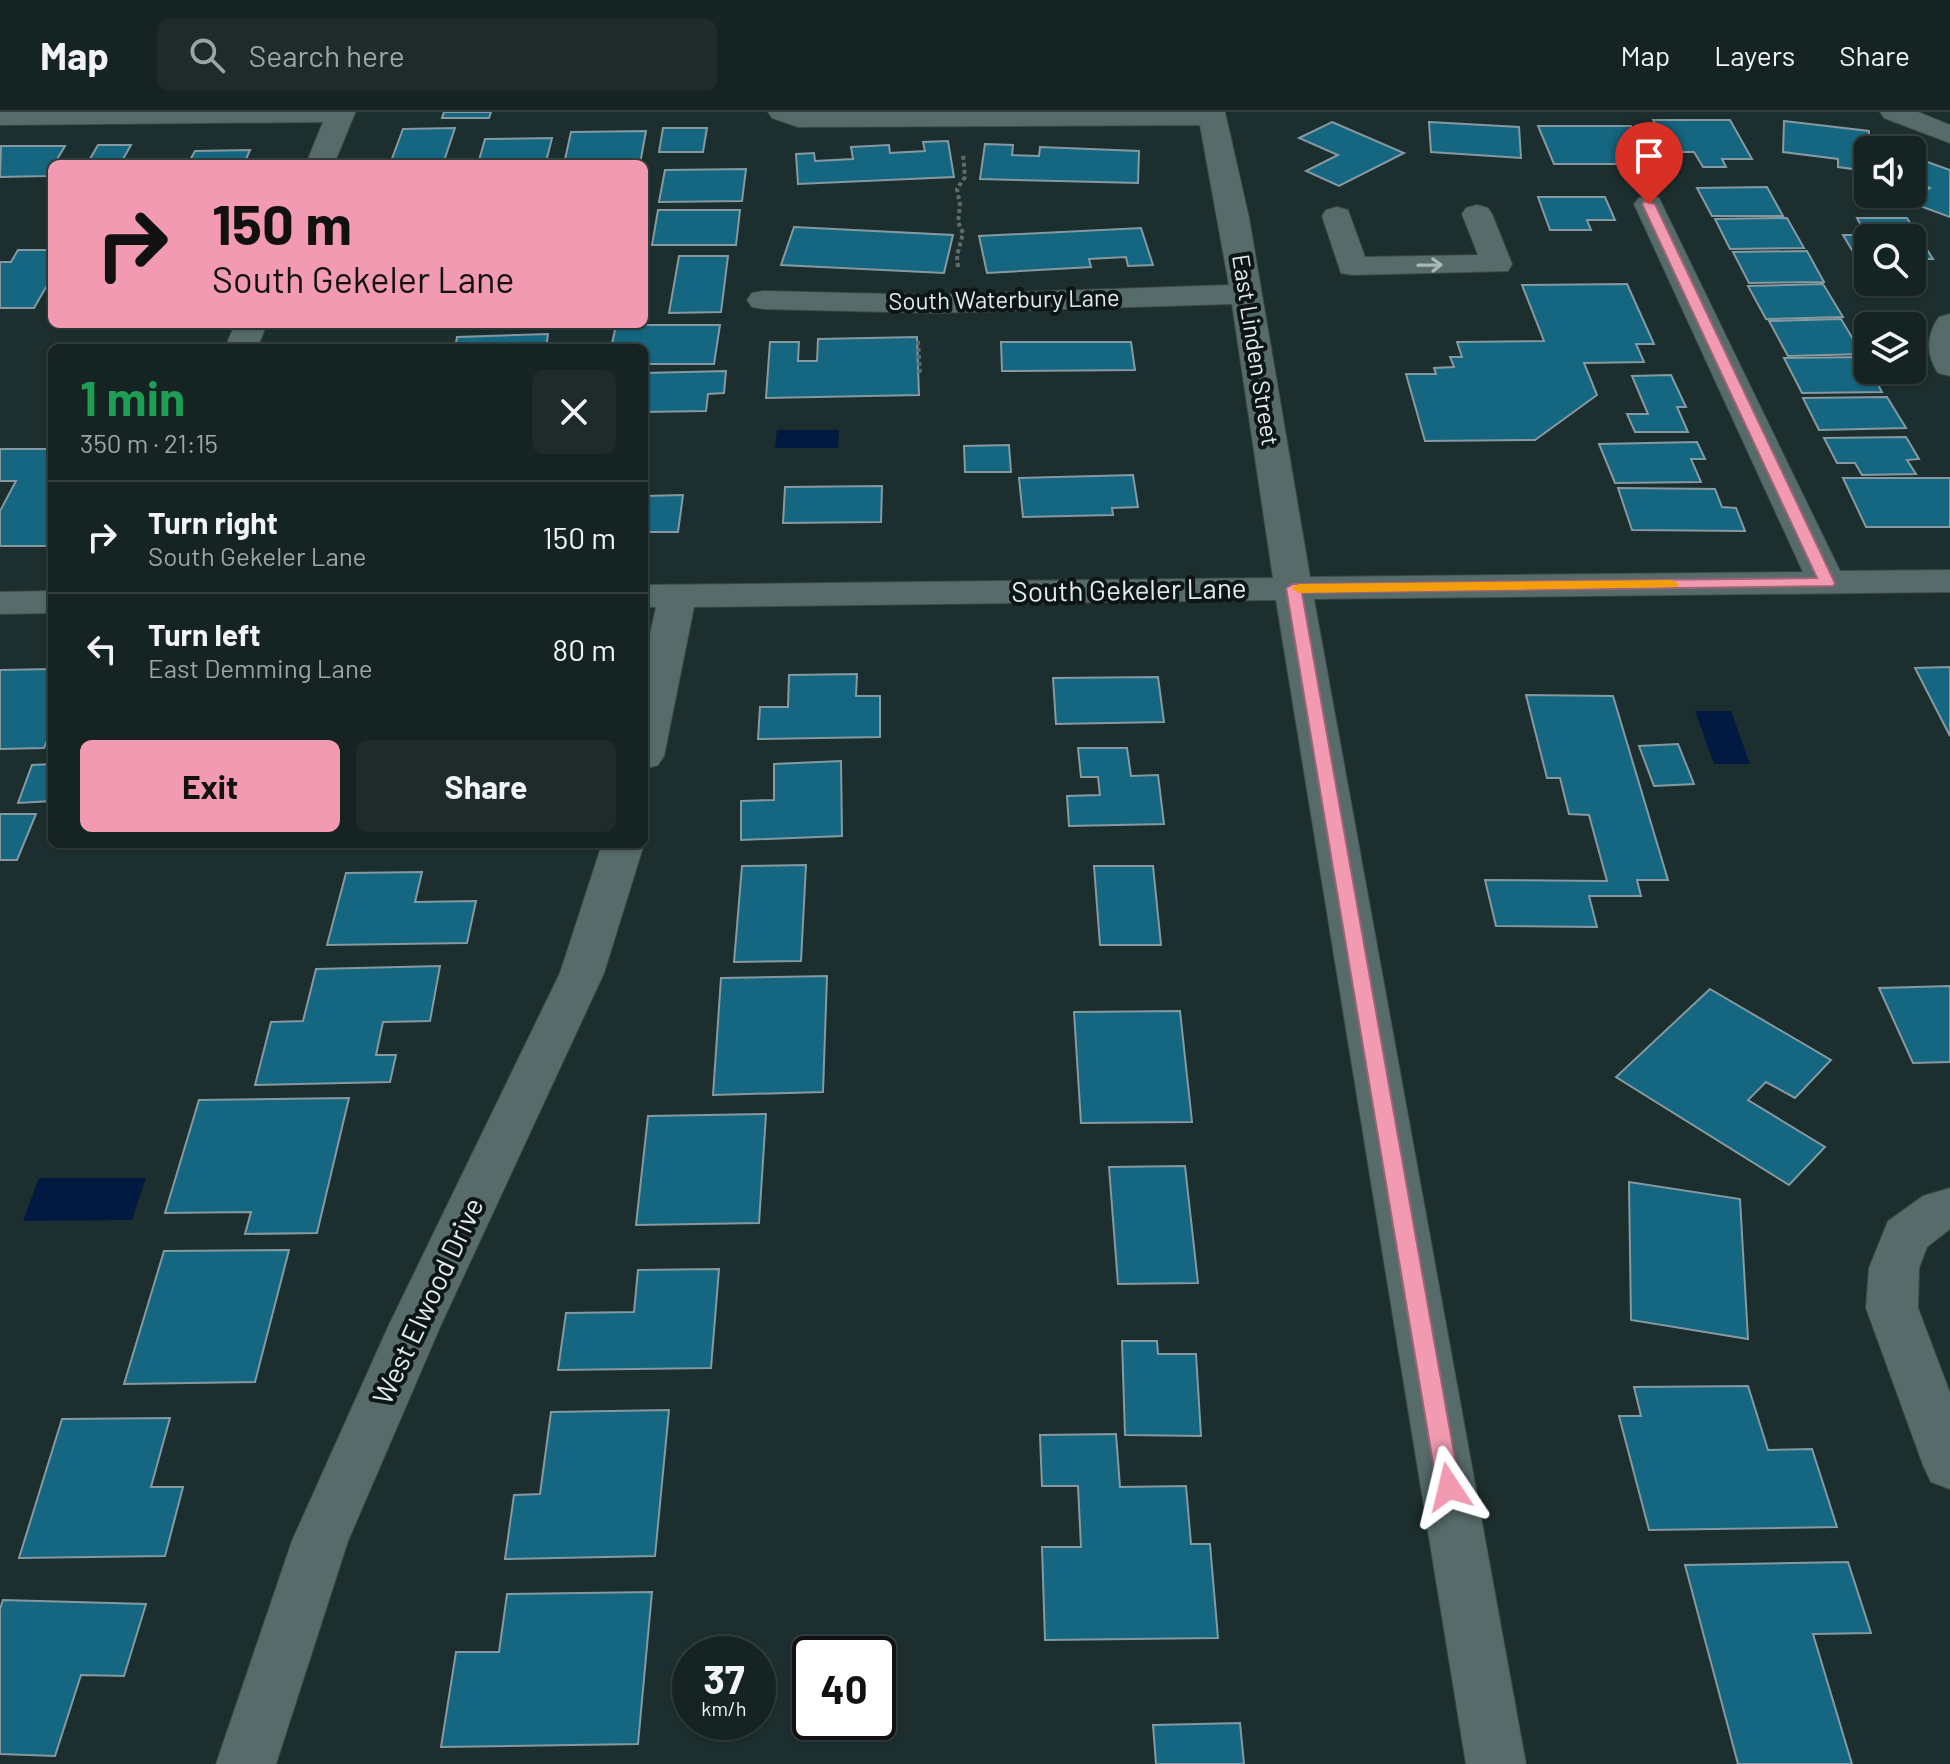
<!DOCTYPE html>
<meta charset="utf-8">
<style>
body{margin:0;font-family:Barlow,sans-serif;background:#1e2b2a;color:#f1f3f6;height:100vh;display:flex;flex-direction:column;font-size:30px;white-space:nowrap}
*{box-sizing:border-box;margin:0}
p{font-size:26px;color:#9da4a5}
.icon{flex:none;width:44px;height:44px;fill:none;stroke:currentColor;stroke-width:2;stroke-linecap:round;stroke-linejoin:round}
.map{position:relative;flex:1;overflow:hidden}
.sheet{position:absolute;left:48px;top:232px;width:600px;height:504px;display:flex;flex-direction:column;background:#152322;border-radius:12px;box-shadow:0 2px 6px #0004,0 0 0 2px #344040}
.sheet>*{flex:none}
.guide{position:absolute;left:48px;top:48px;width:600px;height:168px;border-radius:12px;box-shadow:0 2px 6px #0004,0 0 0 2px #344040;background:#f19ab2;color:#111;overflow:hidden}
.buttons{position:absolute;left:1854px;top:24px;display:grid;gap:16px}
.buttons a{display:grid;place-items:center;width:72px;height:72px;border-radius:12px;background:#152322;box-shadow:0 2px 6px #0004,0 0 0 2px #344040;font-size:40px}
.speed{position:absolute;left:672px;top:1524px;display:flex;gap:16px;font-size:40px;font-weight:700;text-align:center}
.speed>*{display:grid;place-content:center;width:104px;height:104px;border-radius:50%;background:#152322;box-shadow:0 2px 6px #0004,0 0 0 2px #344040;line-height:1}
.speed small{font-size:20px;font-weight:400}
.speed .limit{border:4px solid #111;border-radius:12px;background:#fff;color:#111}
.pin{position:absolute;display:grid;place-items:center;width:68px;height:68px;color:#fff;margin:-82px -34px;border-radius:50% 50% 50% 0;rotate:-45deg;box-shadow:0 0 8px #0007}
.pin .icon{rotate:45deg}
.me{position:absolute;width:88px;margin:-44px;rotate:350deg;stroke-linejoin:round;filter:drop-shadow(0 0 6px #0008)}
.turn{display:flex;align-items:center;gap:28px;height:168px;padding:0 32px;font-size:36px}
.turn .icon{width:104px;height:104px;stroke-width:2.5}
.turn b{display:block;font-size:56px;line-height:68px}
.round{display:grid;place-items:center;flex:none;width:84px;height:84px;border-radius:12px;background:#1e2b2a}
.summary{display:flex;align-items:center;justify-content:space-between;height:136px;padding:0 32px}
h1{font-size:48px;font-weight:700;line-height:60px;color:#1e9e55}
.cta{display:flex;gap:16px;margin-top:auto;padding:16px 32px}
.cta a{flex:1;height:92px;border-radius:12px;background:#f19ab2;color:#111;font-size:32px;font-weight:700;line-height:92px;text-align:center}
.cta a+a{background:#1e2b2a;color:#f1f3f6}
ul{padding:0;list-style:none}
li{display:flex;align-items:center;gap:24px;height:112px;padding:0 32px;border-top:2px solid #344040}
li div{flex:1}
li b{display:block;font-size:30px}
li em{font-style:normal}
header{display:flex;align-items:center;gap:48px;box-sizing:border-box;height:112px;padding:0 40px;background:#152322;border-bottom:2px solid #344040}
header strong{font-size:38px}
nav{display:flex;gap:44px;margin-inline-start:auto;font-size:28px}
.search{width:560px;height:72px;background:#1e2b2a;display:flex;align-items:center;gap:20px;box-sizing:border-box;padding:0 28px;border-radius:12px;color:#9da4a5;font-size:30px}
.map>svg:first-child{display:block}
</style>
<header>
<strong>Map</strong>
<div class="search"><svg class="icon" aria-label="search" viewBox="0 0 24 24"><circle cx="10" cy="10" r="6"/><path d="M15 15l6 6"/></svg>Search here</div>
<nav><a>Map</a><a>Layers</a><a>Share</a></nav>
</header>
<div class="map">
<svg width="1950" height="1652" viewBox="0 0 1950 1652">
<rect width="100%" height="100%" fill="#1c2f2e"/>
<g fill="#021942">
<path d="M777,318h62l-1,18h-63z"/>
<path d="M1695,599h36l19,53h-36z"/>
<path d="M39,1066h107l-14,42 -109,1z"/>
</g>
<g fill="#156681" stroke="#8699a1" stroke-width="2">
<path d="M444,0h47l-2,6h-47z"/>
<path d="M1653,8h77l22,39h-30l4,8h-23l-9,-15h-25z"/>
<path d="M1784,9l85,10 -1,40 -30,-4v-8l-55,-7z"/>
<path d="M1332,10l72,31 -65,33 -33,-15 32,-16 -39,-17z"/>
<path d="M1429,10l90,5 2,31 -90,-6z"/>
<path d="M1538,14h93l19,38h-96z"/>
<path d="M455,16l-12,36h-53l13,-35z"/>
<path d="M663,16h44l-4,24h-44z"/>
<path d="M646,19l-6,33h-76l7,-32z"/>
<path d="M552,26l-6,24 -68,2 7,-25z"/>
<path d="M948,29l6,36 -156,7 -2,-30 18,-1 1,8 38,-2 -2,-12 38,-2 1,8 35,-2 -2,-9z"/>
<path d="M985,32l28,1 -1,10 27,1 1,-9 99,4 -1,32 -158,-4z"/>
<path d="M98,33h33l-9,16h19l-2,3h-52z"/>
<path d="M1,34h64l-18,30 -47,1z"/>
<path d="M250,38l-6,14h-56l7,-13z"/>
<path d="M1919,47l31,11v47l-41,-15 21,-14 -18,-7v-17z"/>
<path d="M746,57l-4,32 -83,1 6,-32z"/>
<path d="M1767,75l16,29h-71l-15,-28z"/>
<path d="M1538,85h67l10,23h-28l4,10h-41z"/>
<path d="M658,98h82l-4,35h-84z"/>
<path d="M1787,106l17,30 -74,1 -15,-30z"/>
<path d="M1857,106h50l26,41h-21v-21h-44v34h-3l-22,-37h23z"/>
<path d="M794,115l159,8 -9,38 -163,-8z"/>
<path d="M1141,116l12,37 -25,1 -2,-9 -37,2 2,8 -104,6 -8,-37z"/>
<path d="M18,138h34v27l-18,31h-34v-46h11z"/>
<path d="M1807,139l17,31 -75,1 -16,-31z"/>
<path d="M679,144h49l-7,56 -52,1z"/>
<path d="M1627,172l27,60h-18l8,18 -60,1 13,32 -62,45 -110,1 -19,-67h30l-2,-6 20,-1 -4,-10h12l-5,-15 87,-1 -22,-56z"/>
<path d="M1823,172l20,33 -77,2 -18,-33z"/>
<path d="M1841,207l21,35 -74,2 -19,-35z"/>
<path d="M616,213h104l-6,39h-70v-16h-33z"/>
<path d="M548,222l-2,14h-91l2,-11z"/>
<path d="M917,225l2,58 -153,3 4,-56h29l-1,19h19l1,-22z"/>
<path d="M1001,230h130l4,28 -133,1z"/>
<path d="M1863,245l19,35 -80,1 -18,-35z"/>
<path d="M726,259l-2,22 -16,1 -2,17 -62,1v-39z"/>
<path d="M1671,263l15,32h-9l11,25h-53l-8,-18h21l-16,-38z"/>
<path d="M1887,285l19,31 -87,2 -16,-32z"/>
<path d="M1906,325l13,22 -12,1 9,14 -54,1 -7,-12h-18l-13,-25z"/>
<path d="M1697,330l8,17h-14l10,23 -86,1 -16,-39z"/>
<path d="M1009,333l2,27h-46l-1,-26z"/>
<path d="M0,337h52l-1,97h-51v-35l16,-30h-16z"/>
<path d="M1133,363l5,32 -26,1 1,7 -90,2 -4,-39z"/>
<path d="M1843,366h107v49h-84z"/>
<path d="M882,374l-1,36 -98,1 2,-36z"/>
<path d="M1618,376l97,1 7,18 14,1 9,23 -113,-1z"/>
<path d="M683,383l-5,37h-34v-36z"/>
<path d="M1950,555v69l-35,-68z"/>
<path d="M52,557v60l-8,19 -44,1v-79z"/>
<path d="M857,562l-1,22h24v41l-122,2 2,-32h28l1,-32z"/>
<path d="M1158,565l6,45 -108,2 -3,-46z"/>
<path d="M1526,583l87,1 55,184h-31l4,16h-52l8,31 -101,-1 -11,-46 122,1 -18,-66 -20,-1 -9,-36h-13z"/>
<path d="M1678,632l16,40 -40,2 -15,-40z"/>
<path d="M1078,636h49l4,28 27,-1 6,49 -95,2 -2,-30 33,-1 -2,-18h-17z"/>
<path d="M841,649l1,75 -101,4v-39l33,-1v-36z"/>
<path d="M52,652v37l-34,2 14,-38z"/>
<path d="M0,702h36l-19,46h-17z"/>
<path d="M806,753l-5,96 -67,1 8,-96z"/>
<path d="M1094,754h59l8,79h-61z"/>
<path d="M422,760l-7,30 61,-1 -9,42 -140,2 19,-72z"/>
<path d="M440,854l-10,55 -47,1 -7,33h20l-6,27 -135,3 16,-63 32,-1 13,-52z"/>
<path d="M827,864l-4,116 -110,3 8,-117z"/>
<path d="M1950,874v76l-37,1 -34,-75z"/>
<path d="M1710,877l121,71 -36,38 -29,-16 -18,18 77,47 -36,38 -173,-108z"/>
<path d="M1180,899l12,111 -111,1 -7,-111z"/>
<path d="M349,986l-32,135 -72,1 6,-22 -86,1 34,-113z"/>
<path d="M766,1002l-7,109 -123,2 12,-109z"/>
<path d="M1185,1054l13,117 -80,1 -9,-117z"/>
<path d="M1629,1070l111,17 8,140 -117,-19z"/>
<path d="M289,1138l-34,132 -131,2 40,-133z"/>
<path d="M719,1157l-8,99 -153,2 8,-57 68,-1 4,-42z"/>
<path d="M1122,1229h35l1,13h38l5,82 -76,-1z"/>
<path d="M1748,1274l20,64 44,-1 25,78 -188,3 -30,-114h22l-7,-29z"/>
<path d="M669,1298l-14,146 -150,3 9,-64 26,-1 11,-82z"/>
<path d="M170,1306l-19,69h32l-18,69 -146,2 43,-139z"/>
<path d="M1116,1322l4,53 66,-1 5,58h19l8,94 -173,2 -3,-93h39l-3,-61h-36l-2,-51z"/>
<path d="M1848,1450l23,71 -58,1 39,130h-114l-53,-199z"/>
<path d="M652,1480l-14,152 -197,3 15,-95h43l8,-58z"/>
<path d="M3,1488l143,4 -22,72 -43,-1 -26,81 -55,-2v-145z"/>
<path d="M1240,1611l4,41h-88l-3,-39z"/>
</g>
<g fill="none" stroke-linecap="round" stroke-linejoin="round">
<defs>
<g id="minor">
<path d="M0,0h355v1l-21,51h-28l17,-42 -323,3z"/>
<path d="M768,0h457l24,106 61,359 493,-5 -169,-368 5,-6 10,-3 10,3 181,373 110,-1v22l-636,7 212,1165h-60l-190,-1164 -582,7 -30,149 -6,9 -14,4v-107l12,-55h-12v-22l629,-7 -41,-274 -298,9 -171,-4 -11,-2 -5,-7 5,-7 11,-2 171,4 295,-10 -29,-160 -402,2 -26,-9z"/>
<path d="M1880,0h38l32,13v18l-66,-25z"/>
<path d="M1477,93l11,3 4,6 20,50 -4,7 -156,4 -11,-2 -19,-57 4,-6 11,-3 11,3 17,47 113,-2 -16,-41 4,-6z"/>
<path d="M1950,202v62l-12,-3c-12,-18 -12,-38 1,-56z"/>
<path d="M235,212h32l-10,24h-32z"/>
<path d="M52,479v22l-52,1v-22z"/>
<path d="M602,732h42l-40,129 -164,354 -92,214 -72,223h-60l76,-223 96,-214 172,-354z"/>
<path d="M1950,1076v41l-23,18 -8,21 -1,40 32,85v96l-19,-7 -8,-17 -57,-157 3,-40 19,-47 35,-25z"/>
</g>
</defs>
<use href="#minor" stroke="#3a4a49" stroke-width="2"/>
<g stroke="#5c6d6c" stroke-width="4" stroke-dasharray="4 3" stroke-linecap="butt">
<path d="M958,155l-1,-11 6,-23 -5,-11 2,-17 -3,-16 8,-12 -2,-23"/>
<path d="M918,229l2,33"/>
</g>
<use href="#minor" fill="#566b6a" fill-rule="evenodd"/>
</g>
<defs><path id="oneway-shaft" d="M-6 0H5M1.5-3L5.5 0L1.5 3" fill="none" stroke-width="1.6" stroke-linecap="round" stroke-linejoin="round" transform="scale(2)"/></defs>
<use stroke="#a9b8b7" href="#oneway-shaft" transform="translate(1430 153) rotate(-1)"/>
<path fill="#f19ab2" stroke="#9d6474" stroke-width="2" d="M1644,89l11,3 180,379 -2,3 -531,7 158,894 -3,7 -8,3 -8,-3 -4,-7 -151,-899 7,-4 524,-6 -175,-374z"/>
<path fill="#f59e0b" d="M1672,468l7,4 -2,3 -378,6 -8,-5 8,-4z"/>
<g text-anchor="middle" stroke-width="8" stroke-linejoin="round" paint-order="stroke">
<g font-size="24" fill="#e0eceb" stroke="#0d1515">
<text transform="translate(1004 188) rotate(-1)" y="8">South Waterbury Lane</text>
<text transform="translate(1255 238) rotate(81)" y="8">East Linden Street</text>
</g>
<g font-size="28" fill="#e0eceb" stroke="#0d1515">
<text transform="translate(1129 478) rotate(-1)" y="10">South Gekeler Lane</text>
<text transform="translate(428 1189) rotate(-65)" y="10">West Elwood Drive</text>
</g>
</g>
</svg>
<div class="buttons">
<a><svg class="icon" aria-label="sound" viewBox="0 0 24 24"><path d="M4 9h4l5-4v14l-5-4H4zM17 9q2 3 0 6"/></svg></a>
<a><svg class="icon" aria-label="search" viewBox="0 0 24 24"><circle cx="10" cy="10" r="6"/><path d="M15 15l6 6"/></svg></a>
<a><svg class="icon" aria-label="layers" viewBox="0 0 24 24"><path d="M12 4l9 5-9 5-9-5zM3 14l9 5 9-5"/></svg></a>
</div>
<div class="speed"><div>37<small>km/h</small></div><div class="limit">40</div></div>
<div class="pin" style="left:1649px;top:92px;background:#d93025"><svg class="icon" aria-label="arrive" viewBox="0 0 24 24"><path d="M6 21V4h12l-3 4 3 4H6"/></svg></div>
<svg class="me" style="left:1449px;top:1375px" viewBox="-20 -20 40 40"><path d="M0-17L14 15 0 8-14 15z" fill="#f19ab2" stroke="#fff" stroke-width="4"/></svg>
<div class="guide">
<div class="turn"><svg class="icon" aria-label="right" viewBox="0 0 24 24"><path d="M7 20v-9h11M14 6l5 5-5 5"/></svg><div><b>150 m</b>South Gekeler Lane</div></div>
</div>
<section class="sheet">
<div class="summary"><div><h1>1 min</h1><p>350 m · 21:15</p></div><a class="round"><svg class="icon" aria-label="close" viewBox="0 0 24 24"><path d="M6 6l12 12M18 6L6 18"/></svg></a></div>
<ul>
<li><svg class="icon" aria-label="right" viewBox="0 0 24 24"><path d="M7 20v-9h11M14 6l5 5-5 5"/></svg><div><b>Turn right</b><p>South Gekeler Lane</p></div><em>150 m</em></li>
<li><svg class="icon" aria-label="left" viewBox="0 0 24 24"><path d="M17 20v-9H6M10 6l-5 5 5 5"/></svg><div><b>Turn left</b><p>East Demming Lane</p></div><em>80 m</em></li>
</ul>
<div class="cta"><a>Exit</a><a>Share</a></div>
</section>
</div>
